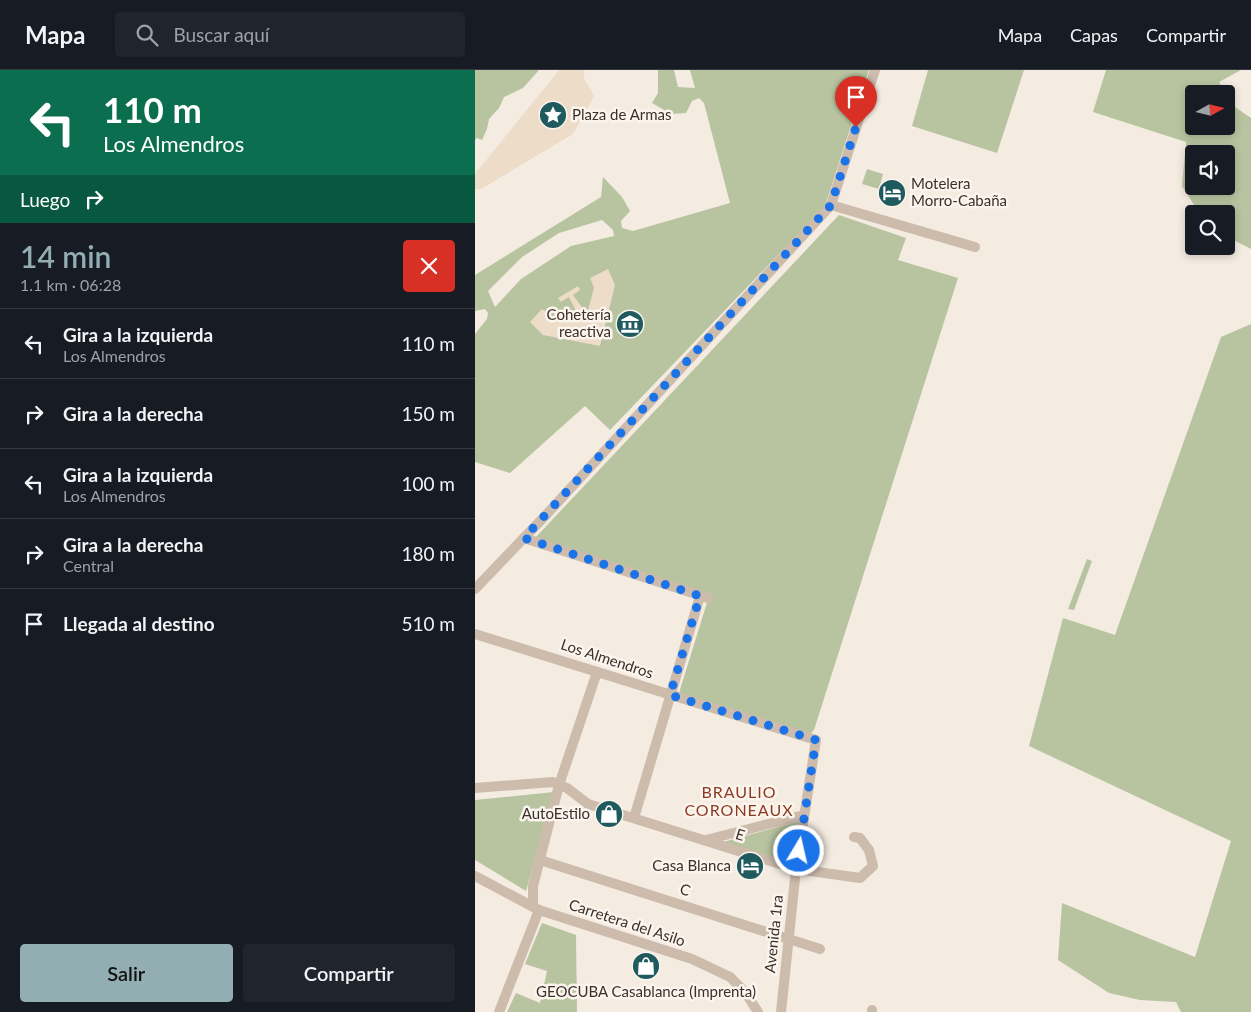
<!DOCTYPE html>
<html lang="es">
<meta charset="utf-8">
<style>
body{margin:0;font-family:Lato,sans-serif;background:#20242c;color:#f1f3f6;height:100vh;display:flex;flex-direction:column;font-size:19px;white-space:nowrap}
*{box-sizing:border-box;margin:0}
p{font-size:16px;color:#9ea1a6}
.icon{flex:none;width:28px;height:28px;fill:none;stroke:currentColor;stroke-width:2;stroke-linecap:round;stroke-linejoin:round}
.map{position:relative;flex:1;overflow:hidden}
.drawer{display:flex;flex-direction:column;background:#171b24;width:475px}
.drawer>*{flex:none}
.hud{background:#0b6e4f;color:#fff;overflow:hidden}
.needle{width:32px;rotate:82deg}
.tools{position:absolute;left:710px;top:15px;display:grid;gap:10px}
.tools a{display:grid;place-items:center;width:50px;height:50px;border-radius:5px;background:#171b24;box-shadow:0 2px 8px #0003;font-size:25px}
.pin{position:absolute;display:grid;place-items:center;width:42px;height:42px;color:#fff;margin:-51px -21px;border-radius:50% 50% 50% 0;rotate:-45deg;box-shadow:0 0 5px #0007}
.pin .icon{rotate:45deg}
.me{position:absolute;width:55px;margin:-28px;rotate:9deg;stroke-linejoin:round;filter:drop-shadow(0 0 4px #0008)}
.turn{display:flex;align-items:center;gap:18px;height:105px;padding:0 20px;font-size:22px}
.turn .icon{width:65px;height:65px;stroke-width:2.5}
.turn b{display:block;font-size:35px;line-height:42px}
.then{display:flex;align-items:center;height:48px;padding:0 20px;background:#0003;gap:10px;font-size:19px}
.round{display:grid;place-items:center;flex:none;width:52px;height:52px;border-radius:5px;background:#20242c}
.overview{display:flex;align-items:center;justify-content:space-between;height:85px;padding:0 20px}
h1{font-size:30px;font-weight:600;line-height:38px;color:#92aeb2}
.primary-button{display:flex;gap:10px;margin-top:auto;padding:10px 20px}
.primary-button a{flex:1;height:58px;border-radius:5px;background:#92aeb2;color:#111;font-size:20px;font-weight:600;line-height:58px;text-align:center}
.primary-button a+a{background:#20242c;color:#f1f3f6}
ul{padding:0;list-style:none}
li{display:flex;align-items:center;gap:15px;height:70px;padding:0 20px;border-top:1px solid #363941}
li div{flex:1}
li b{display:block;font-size:19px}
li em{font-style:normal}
header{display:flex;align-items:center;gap:30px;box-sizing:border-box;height:70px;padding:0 25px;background:#171b24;border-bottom:1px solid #363941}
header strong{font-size:24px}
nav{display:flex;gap:28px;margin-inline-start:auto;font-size:18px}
.search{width:350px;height:45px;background:#20242c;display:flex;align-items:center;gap:12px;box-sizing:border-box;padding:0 18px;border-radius:5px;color:#9ea1a6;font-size:19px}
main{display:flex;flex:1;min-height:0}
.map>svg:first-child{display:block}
</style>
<header>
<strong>Mapa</strong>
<div class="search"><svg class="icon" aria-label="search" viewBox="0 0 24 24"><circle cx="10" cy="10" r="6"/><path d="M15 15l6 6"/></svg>Buscar aquí</div>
<nav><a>Mapa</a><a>Capas</a><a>Compartir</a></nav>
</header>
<main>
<section class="drawer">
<div class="hud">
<div class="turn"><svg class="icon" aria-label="left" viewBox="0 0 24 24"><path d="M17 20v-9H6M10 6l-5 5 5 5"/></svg><div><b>110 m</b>Los Almendros</div></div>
<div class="then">Luego<svg class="icon" aria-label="right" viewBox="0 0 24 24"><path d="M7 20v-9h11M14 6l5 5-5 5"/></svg></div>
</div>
<div class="overview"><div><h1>14 min</h1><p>1.1 km · 06:28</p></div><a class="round" style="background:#d93025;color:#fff"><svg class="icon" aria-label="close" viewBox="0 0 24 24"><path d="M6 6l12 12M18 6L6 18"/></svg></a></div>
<ul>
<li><svg class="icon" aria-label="left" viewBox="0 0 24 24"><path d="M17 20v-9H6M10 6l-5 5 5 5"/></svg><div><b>Gira a la izquierda</b><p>Los Almendros</p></div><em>110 m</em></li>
<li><svg class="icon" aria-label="right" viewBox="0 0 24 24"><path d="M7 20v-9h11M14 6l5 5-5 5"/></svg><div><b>Gira a la derecha</b></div><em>150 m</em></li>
<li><svg class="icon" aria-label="left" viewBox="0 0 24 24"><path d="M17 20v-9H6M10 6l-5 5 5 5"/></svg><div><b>Gira a la izquierda</b><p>Los Almendros</p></div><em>100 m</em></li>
<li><svg class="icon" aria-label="right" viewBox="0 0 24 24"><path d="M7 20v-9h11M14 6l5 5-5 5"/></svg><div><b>Gira a la derecha</b><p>Central</p></div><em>180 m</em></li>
<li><svg class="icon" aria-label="arrive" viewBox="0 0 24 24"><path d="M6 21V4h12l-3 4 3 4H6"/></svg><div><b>Llegada al destino</b></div><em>510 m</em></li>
</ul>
<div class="primary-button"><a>Salir</a><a>Compartir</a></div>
</section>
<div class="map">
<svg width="776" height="942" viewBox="0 0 776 942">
<rect width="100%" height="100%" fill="#f4ebe1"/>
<g fill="#b8c4a0" fill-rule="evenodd">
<path d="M0,0h64l-16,18 -19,9 -5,11 -10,11 -2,10 -5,11 -5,-2 -2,2z"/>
<path d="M183,0h16l4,17 17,1 -5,-18h179l-44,136 -215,224 -25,-24 -75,67 -35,-11v-128l12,-15 1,-6 -3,-4 -10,2v-36l126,-78 2,-20 19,20 8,14 -9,10 1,7 11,3 97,-28 -26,-100 -5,-5 -7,3 -6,12 -15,1 -19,-11 6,-10zM127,150l11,10 1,6 -43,10 -50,33 -26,28 -7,-16 34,-34 37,-24z"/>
<path d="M453,0h96l-27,83 -85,-27z"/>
<path d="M631,0h135l-22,12 16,25 16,11v131l-25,-13v-22h-26l-18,-28 4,-44 -93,-30zM719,24h32v32h-32zM719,84h32v32h-32z"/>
<path d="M392,99l16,5 -4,15 -17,-5z"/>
<path d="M364,145l67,23 -8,22 60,18 -144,452 -4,4 -131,-41 30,-97 -173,-59z"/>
<path d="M776,254v688h-70l-5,-10 -36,-2 -31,-7 -51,-33 4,-57 133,54 36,-116 -202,-95 34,-128 52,17 106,-298z"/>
<path d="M612,489l5,2 -18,49 -6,-1z"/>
<path d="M79,722l-28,99 -51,-31v-60z"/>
<path d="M325,751l-9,42 -68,-21z"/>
<path d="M67,853l34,12 1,77h-70l9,-19 24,10 7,-32 -22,-7z"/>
</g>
<g fill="#ecdcc8">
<path d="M84,0h25v8l10,18 -21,38 -92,55h-6v-15z"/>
<path d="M133,199l7,16 -15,61 -57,-11 -13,-13 12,-13 15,11 23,-1 -11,-22 -8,5 -3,-4 20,-12 2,4 -7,5 14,19 7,-26 -4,-10z"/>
</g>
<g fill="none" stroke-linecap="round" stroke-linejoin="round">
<g stroke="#cdbbac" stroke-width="10">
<path d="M356,135l144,42"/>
<path d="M49,468l184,60"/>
<path d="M0,519l70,-73 286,-311 44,-135"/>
<path d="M0,564l341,106 -20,129 -15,143"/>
<path d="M0,718l78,-6 14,6 21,16 208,65 64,9 13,-12 -4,-16 -9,-12 -6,-1"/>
<path d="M159,748l66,-222"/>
<path d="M231,770l98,-25"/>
<path d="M65,790l280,89"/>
<path d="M0,806l64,34 153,49 38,18 15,15 13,20"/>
<path d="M58,837v-21l26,-101 38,-113"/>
<path d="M24,942l40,-102"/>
<path d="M397,942v-2"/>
</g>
</g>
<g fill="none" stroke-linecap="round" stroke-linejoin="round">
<path stroke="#1a73e8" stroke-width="9" stroke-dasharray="0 16.2" d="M324,781l17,-111 -146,-45 30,-99 -176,-58 307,-333 25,-78"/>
</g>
<defs>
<symbol id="sight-disc" viewBox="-11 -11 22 22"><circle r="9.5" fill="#1f5a5e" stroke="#fbf5ee"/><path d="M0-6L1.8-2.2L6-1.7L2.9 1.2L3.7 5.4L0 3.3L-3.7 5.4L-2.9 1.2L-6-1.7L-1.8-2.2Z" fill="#fff"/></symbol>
<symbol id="hotel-disc" viewBox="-11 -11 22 22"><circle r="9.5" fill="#1f5a5e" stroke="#fbf5ee"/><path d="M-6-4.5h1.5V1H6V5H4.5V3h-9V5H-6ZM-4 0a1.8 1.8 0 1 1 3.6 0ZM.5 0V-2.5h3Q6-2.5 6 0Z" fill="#fff"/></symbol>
<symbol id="museum-disc" viewBox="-11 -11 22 22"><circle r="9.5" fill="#1f5a5e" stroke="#fbf5ee"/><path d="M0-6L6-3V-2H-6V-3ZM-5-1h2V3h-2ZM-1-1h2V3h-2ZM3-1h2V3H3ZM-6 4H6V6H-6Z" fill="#fff"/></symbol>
<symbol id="shop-disc" viewBox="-11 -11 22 22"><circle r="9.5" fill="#1f5a5e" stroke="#fbf5ee"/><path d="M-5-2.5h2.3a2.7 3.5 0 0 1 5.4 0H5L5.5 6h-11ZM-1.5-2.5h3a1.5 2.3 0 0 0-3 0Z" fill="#fff"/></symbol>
</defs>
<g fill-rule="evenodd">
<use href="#sight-disc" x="62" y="29" width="32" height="32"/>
<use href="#hotel-disc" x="401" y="107" width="32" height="32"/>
<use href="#museum-disc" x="139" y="238" width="32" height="32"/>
<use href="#shop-disc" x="118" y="728" width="32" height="32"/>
<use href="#hotel-disc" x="259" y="780" width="32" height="32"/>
<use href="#shop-disc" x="155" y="880" width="32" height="32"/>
</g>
<g text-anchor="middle" stroke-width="5" stroke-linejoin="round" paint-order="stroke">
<g font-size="15" fill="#3b302b" stroke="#fbf5ee" text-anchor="end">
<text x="97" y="50" text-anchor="start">Plaza de Armas</text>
<text x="436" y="119" text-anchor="start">Motelera<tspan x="436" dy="17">Morro-Cabaña</tspan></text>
<text x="136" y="250">Cohetería<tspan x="136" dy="17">reactiva</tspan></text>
<text x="115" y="749">AutoEstilo</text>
<text x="256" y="801">Casa Blanca</text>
<text x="171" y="927" text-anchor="middle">GEOCUBA Casablanca (Imprenta)</text>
</g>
<g font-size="15" fill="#3b302b" stroke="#fbf5ee">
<text transform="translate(132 589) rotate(18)" y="5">Los Almendros</text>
<text transform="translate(265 765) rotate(17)" y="5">E</text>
<text transform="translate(210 820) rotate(18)" y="5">C</text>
<text transform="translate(152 853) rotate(18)" y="5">Carretera del Asilo</text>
<text transform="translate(299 864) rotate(-84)" y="5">Avenida 1ra</text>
</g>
<g font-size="16" letter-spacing="1" fill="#8c3b22" stroke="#fbf5ee">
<text x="264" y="728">BRAULIO<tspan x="264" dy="18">CORONEAUX</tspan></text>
</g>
</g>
</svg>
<div class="tools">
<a><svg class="needle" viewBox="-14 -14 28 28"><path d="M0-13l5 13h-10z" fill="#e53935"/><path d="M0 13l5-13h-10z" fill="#9ea1a6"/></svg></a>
<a><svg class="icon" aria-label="sound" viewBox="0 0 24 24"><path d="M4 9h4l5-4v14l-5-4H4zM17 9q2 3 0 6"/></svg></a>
<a><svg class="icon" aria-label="search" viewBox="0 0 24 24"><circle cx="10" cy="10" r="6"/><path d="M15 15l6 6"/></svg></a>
</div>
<div class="pin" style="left:381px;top:57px;background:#d93025"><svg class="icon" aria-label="arrive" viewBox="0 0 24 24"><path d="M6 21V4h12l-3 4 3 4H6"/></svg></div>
<svg class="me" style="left:324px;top:781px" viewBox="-20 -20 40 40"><circle r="17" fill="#1a73e8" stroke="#fff" stroke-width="3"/><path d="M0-11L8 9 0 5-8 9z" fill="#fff"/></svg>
</div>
</main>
